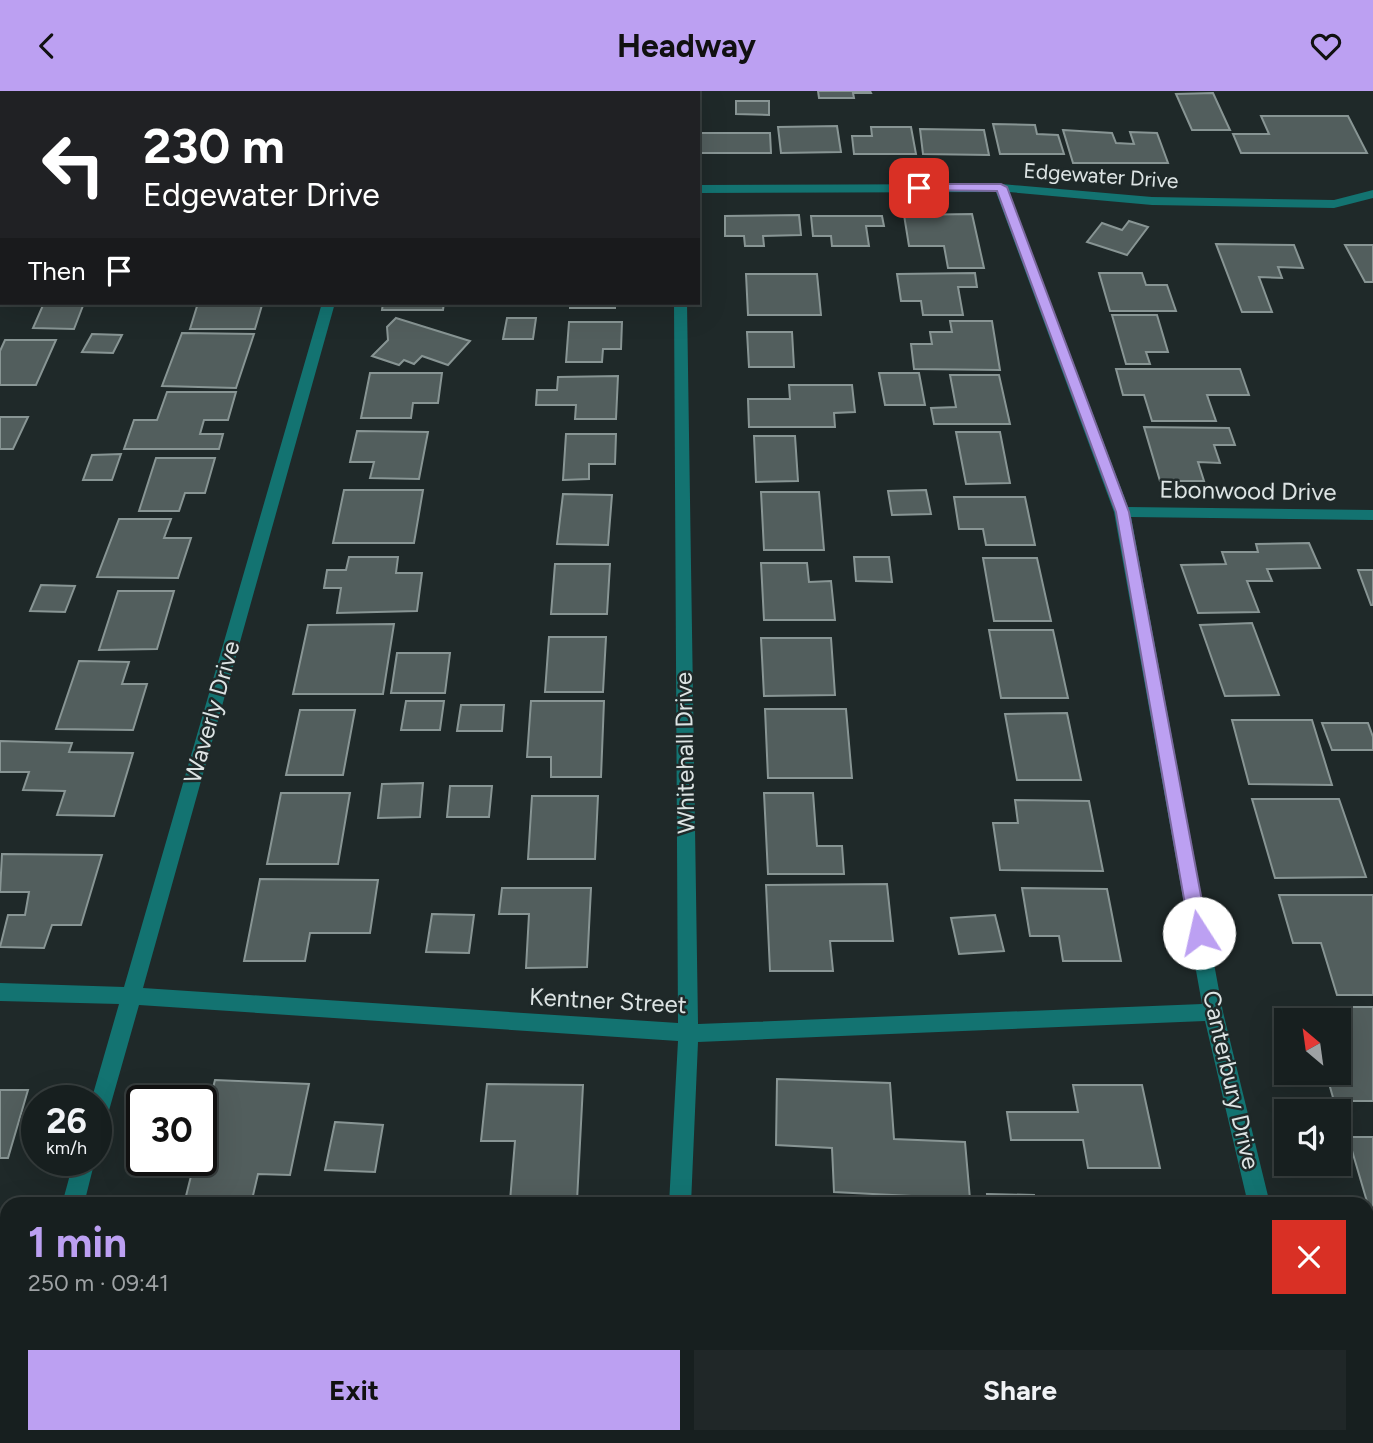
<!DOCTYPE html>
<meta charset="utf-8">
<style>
body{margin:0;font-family:Figtree,sans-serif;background:#202728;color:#f1f3f6;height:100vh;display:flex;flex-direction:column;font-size:26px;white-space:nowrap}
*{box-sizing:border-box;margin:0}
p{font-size:23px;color:#9ea2a4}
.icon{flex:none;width:38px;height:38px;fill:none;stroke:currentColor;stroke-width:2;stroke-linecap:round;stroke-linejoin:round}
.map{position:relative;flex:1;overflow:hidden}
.sheet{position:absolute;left:0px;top:1106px;width:1374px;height:247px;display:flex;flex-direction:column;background:#171f1f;border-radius:21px 21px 0 0;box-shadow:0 7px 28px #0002,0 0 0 2px #363d3d}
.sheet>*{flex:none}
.top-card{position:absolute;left:0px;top:0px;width:700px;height:214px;box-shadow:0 7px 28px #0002,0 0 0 2px #363d3d;background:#202124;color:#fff;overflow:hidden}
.needle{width:46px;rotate:331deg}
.buttons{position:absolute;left:1274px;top:917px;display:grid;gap:14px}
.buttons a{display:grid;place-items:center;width:77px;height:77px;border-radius:0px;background:#171f1f;box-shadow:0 7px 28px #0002,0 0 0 2px #363d3d;font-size:35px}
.speed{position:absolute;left:21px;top:994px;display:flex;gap:14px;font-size:35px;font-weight:700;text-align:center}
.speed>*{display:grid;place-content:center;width:91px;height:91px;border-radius:50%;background:#171f1f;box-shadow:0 7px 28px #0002,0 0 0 2px #363d3d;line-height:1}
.speed small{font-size:18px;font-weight:400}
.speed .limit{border:4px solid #111;border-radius:10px;background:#fff;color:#111}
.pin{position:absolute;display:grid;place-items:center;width:60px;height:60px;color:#fff;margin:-30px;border-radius:14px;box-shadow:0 4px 10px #0006}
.me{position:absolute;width:77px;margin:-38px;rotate:350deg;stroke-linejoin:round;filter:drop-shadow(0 0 5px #0008)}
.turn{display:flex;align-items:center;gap:24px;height:147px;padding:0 28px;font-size:32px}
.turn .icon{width:91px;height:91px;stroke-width:2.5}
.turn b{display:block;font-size:49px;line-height:60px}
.then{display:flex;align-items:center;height:66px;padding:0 28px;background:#0003;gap:14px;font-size:26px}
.round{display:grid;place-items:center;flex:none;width:74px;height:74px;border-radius:0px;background:#202728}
.head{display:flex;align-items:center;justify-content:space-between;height:119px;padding:0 28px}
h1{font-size:42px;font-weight:700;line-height:52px;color:#bca0f2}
.cta{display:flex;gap:14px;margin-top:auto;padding:14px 28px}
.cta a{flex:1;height:80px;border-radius:0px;background:#bca0f2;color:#111;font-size:28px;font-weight:700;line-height:80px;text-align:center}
.cta a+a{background:#202728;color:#f1f3f6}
header{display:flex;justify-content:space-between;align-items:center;height:91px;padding:0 28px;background:#bca0f2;color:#111;font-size:32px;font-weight:700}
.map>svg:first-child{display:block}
</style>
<header><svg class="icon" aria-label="back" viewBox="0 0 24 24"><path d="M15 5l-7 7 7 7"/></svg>Headway<svg class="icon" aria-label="heart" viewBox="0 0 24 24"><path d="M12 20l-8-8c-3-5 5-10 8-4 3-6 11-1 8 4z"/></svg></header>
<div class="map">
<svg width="1373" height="1352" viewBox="0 0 1373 1352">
<rect width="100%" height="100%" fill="#1f2929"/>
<g fill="#525e5d" stroke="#889594" stroke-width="2">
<path d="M818,0h52l1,2h-18l1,5h-35z"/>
<path d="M1213,2l17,37h-38l-16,-36z"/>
<path d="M736,10h33v14l-33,-1z"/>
<path d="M1261,25h87l19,37h-126l-8,-19h36z"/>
<path d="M993,33l42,1 2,9 21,1 6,19h-64z"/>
<path d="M837,35l4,26 -60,1 -3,-26z"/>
<path d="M871,36h40l5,27h-62l-2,-18h20z"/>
<path d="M920,38l64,1 5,25 -66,-1z"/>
<path d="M1063,39l49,3 4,10 18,1 -4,-12 27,1 11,30h-95z"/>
<path d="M698,42h72l1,20h-73z"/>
<path d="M972,123l12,54h-36l-4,-22h-35l-5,-31z"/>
<path d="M799,124l2,20 -38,1 1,10h-19l-1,-10h-19v-20z"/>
<path d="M811,125h71l2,10h-18l3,20h-37l-1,-10h-18z"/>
<path d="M1129,130l19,6 -21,28 -40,-13 15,-19 20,7z"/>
<path d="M1216,153l78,1 9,23 -25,-1 4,11 -23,-1 13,35h-30z"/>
<path d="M1345,154h28v37h-8z"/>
<path d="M975,182l2,14h-19l5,28h-40l-2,-14h-20l-4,-27z"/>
<path d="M1099,182h43l4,12h21l9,26h-66z"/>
<path d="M746,183h71l4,41h-73z"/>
<path d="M34,212h50l-10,26 -41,-1 11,-25z"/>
<path d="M198,212h43l-1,2h22l-7,24h-65z"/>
<path d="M383,212h61l-1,7h-61z"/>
<rect x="570" y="212" width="45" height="5"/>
<path d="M1112,224h45l11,37h-22l4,12h-24z"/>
<path d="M396,227l74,23 -22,24 -26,-9 -8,8 -10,-4 -5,5 -27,-9 16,-16 -1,-13z"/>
<path d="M507,227h29l-3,21h-30z"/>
<path d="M950,230h42l8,49 -86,-1 -3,-25h21l-2,-12h22z"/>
<path d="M569,231h53l-1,27h-18l-1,13h-36z"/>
<path d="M747,241h45l2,35h-45z"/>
<path d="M182,242l72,1 -18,54 -74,-2z"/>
<path d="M92,243l30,1 -9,18 -31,-1z"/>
<path d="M5,249h51l-20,45h-36v-34z"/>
<path d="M1116,278h124l9,26h-42l9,26h-64l-8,-26h-21z"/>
<path d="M370,282h72l-4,30h-25l-2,15h-50z"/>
<path d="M879,282h40l6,32h-40z"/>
<path d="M950,284h49l11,49h-76l-3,-16 25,-1z"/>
<path d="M618,285l-2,43h-41l1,-14h-40l1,-15h20l1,-13z"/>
<path d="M789,294h63l3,27 -21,1 1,14h-86l-1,-28h42z"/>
<path d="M167,301h69l-8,28h-24l-4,14h23l-4,15h-95l10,-29h23z"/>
<path d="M0,326h28l-15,32h-13z"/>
<path d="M1144,336l85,1 6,17h-21l6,18 -22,-1 6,19h-44z"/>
<path d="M357,340l71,1 -9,47 -49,-1 4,-16h-24z"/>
<path d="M956,341h44l10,51 -44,1z"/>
<path d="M566,343h50l-1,30h-26v15l-26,1z"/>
<path d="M754,345h41l3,45 -42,1z"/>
<path d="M121,363l-9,26h-29l9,-25z"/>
<path d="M156,367h59l-10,35h-20l-6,18h-40z"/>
<path d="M344,399h79l-9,53h-81z"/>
<path d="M926,399l5,24 -39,1 -4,-24z"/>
<path d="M761,401h58l5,58h-60z"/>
<path d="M563,403l49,1 -4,50 -51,-1z"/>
<path d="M954,406h71l10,48h-49l-3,-16h-24z"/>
<path d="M119,428h52l-7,19h27l-13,40 -81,-1z"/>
<path d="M1309,452l11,25 -53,1 5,12h-25l12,31 -61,1 -17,-48 45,-1 -4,-12h36l-2,-8z"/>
<path d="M349,466h49l-2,16h26l-5,38 -80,2 4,-25h-17l3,-18h19z"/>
<path d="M854,466h35l3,25 -36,-1z"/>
<path d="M983,467h54l14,63h-57z"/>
<path d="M761,472h46l2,19 22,-1 4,39h-71z"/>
<path d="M555,473h55l-3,50h-56z"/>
<path d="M1358,479h15v35h-2z"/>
<path d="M41,494l34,1 -10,26 -35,-1z"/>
<path d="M118,500h56l-17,58 -58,1z"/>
<path d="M1252,532l27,72 -54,1 -25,-71z"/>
<path d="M394,533l-11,70h-90l15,-69z"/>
<path d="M989,539h64l15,68h-67z"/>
<path d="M549,546h57l-3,55h-58z"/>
<path d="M761,547h70l4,57 -71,1z"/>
<path d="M397,562h53l-5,40h-54z"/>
<path d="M79,570l50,1 -7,22h25l-14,46 -77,-1z"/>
<path d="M406,610h38l-4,29h-39z"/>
<path d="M531,610h73l-3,76h-50v-20h-24z"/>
<path d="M461,614h43l-2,26h-45z"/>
<path d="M765,618h81l6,69h-84z"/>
<path d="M300,619h55l-12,65h-57z"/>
<path d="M1067,622l14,67h-64l-12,-66z"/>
<path d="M1232,629h80l20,65 -83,-1z"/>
<path d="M1322,632h46l5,14v13h-41z"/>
<path d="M0,650l72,2 -3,9 64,1 -19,63 -57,-1 8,-24 -42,-1 6,-18h-29z"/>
<path d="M423,692l-3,34 -42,1 4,-34z"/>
<path d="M450,695h42l-3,31h-42z"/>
<path d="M281,702h69l-12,71h-71z"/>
<path d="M764,702h49l4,53h25l2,28h-76z"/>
<path d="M532,705h66l-3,63h-67z"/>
<path d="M1252,708h87l27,78 -91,1z"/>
<path d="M1015,709l74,1 14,70 -103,-1 -7,-47h25z"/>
<path d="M2,763l100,1 -21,70h-29l-8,23 -44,-1 8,-32h17l4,-23h-29z"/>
<path d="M260,788l118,1 -8,53h-60l-5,28h-61z"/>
<path d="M887,793l6,57h-63l3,30h-63l-4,-86z"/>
<path d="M502,797h89l-4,79 -61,1 3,-54h-30z"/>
<path d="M1022,797l85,1 14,72h-58l-4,-25h-29z"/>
<path d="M1279,804h94v100h-36l-16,-52h-28z"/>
<path d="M432,823l42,1 -5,38 -43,-1z"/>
<path d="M995,824l9,36 -45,3 -8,-36z"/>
<path d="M1307,916h66v94h-39l-8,-28h13v-53h-28z"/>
<path d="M777,988l113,4 4,56 71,3 5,57 -136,-7 -2,-44 -56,-3z"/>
<path d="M215,989l94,4 -19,91 -32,-1 -7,30h-67l11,-44h6v-25z"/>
<path d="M487,993l96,1 -6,116h-67l5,-60h-34z"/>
<path d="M1073,994h69l18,83h-72l-5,-28h-72l-4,-28h71z"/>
<path d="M0,999h28l-20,68h-8z"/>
<path d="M335,1031l48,3 -8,47 -50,-2z"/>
<path d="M1348,1046h25v85z"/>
<path d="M987,1103l47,1 1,9h-47z"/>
<path d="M135,1346h74l-1,6h-74z"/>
<path d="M485,1346h80l-1,6h-80z"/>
<rect x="780" y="1346" width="112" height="6"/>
<rect x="926" y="1346" width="52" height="6"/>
<path d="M1130,1346h82l1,6h-82z"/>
</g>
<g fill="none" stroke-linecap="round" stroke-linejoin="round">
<g fill="#137371" fill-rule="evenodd">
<rect x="449" y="0" width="12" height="2"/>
<path d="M1001,93l151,13 182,3 39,-10v8l-39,10 -182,-3 -143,-13 119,315 245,3v10l-242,-3 92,495 47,192h-22l-43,-183 -507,21 -7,162h-22l9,-163 -539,-36 -33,116 -3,7 -7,3v-30h-5l28,-97 -119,-3v-18l124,4 198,-684h13l-192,685 535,35 -4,-720h13l11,721 504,-20 -88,-492 -118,-320 -298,1v-8z"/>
<path d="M2,125v10l-2,1v-10z"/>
<path d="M74,1069h21l-11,44h-22z"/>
<path d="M7,1335v11h14l-2,6h-19v-13z"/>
<path d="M657,1346h24l-1,6h-24z"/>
<path d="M1302,1346h24l2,6h-24z"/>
</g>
</g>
<path fill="#bca0f2" stroke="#7a689d" stroke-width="2" d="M919,93h82l6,3 122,325 79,421 -3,5 -6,2 -6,-2 -3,-5 -74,-421 -119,-321 -82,-1v-5z"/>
<g text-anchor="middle" stroke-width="5" stroke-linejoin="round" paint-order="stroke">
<g font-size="21" fill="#dde4e4" stroke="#1f2929">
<text transform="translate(1101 85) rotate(4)" y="7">Edgewater Drive</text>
</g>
<g font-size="24" fill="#dde4e4" stroke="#1f2929">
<text transform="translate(1248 400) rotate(1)" y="8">Ebonwood Drive</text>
<text transform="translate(212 621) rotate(-74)" y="8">Waverly Drive</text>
<text transform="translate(685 662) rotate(-91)" y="8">Whitehall Drive</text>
<text transform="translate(608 910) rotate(3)" y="8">Kentner Street</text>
<text transform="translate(1231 989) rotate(77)" y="8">Canterbury Drive</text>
</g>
</g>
</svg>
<div class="buttons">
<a><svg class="needle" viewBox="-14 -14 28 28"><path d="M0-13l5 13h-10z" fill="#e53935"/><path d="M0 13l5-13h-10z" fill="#9ea2a4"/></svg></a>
<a><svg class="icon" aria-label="sound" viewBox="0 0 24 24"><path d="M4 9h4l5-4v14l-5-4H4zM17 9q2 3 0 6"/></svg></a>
</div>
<div class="speed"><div>26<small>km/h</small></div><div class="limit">30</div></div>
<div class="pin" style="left:919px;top:97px;background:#d93025"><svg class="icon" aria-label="arrive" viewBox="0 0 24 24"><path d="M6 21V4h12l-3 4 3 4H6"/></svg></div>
<svg class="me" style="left:1199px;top:842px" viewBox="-20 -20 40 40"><circle r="19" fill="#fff"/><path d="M0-13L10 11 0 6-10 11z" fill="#bca0f2"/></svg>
<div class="top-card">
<div class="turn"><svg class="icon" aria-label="left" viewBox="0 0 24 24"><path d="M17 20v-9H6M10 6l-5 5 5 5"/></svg><div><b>230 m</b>Edgewater Drive</div></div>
<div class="then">Then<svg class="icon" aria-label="arrive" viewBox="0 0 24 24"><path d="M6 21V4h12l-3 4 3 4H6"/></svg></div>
</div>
<section class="sheet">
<div class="head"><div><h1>1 min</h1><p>250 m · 09:41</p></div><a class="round" style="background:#d93025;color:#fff"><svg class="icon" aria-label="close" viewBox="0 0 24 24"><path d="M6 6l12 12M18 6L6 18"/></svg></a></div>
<div class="cta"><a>Exit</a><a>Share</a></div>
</section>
</div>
